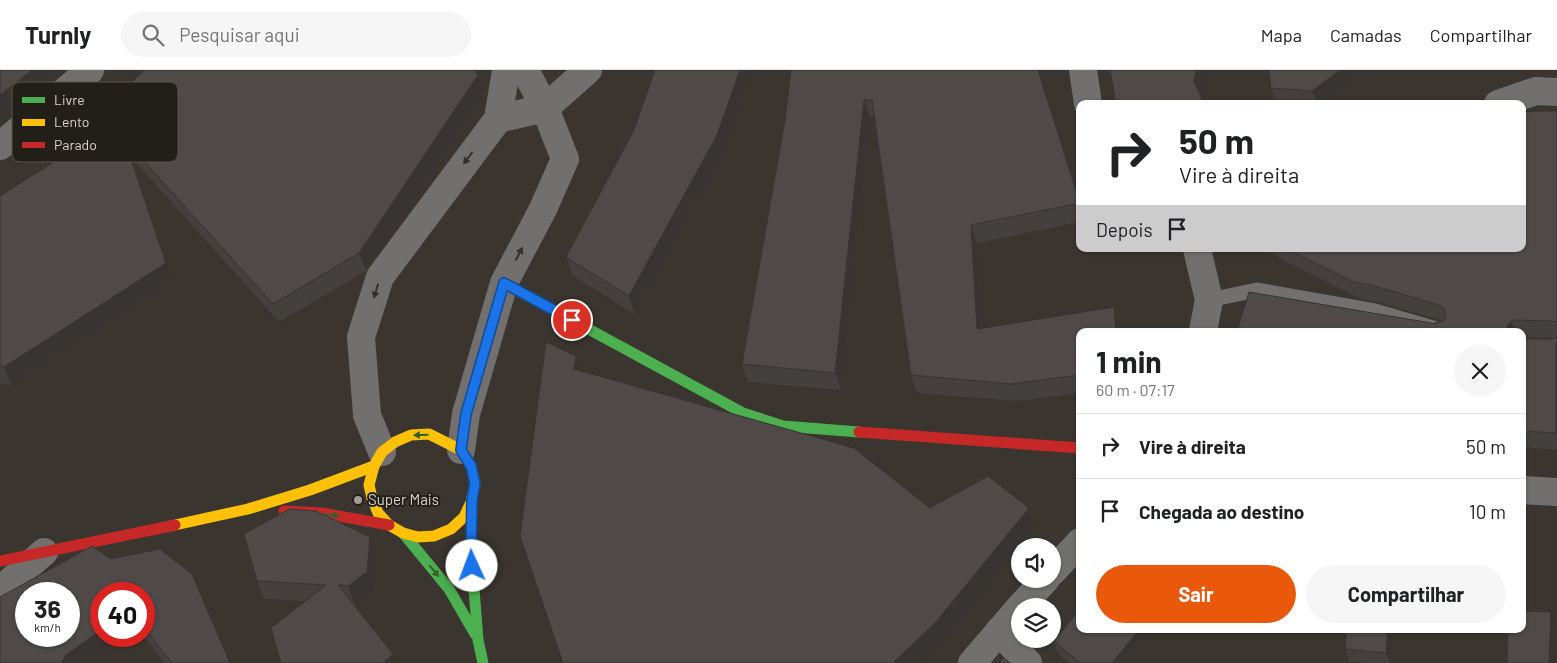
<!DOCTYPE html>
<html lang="pt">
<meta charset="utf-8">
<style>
body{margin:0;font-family:Barlow,sans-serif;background:#f6f6f6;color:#202124;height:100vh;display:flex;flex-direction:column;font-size:19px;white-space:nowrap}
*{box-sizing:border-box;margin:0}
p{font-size:16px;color:#757577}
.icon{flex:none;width:28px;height:28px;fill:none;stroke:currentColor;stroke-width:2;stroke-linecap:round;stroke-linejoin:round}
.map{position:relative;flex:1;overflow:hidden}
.sheet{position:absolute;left:1076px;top:258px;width:450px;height:305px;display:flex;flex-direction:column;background:#fff;border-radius:10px;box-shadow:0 1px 4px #0004}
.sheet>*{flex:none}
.banner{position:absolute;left:1076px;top:30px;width:450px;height:152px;border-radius:10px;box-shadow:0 1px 4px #0004;background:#fff;color:#202124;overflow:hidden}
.buttons{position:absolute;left:1011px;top:468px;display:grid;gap:10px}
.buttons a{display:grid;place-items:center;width:50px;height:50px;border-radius:50%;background:#fff;box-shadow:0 1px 4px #0004;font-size:25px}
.speed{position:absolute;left:15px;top:512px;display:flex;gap:10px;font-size:25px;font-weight:700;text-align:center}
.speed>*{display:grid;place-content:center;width:65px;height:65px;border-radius:50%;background:#fff;box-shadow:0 1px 4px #0004;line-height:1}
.speed small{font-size:12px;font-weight:400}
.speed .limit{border:8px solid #d22;background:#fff;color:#111}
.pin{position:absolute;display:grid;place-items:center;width:42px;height:42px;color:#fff;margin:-21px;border:2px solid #fff;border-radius:50%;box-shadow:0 1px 5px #0007}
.me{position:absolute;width:55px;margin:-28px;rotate:358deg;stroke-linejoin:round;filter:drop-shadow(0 0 4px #0008)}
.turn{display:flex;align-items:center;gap:18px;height:105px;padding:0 20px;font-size:22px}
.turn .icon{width:65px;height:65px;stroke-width:2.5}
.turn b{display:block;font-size:35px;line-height:42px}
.then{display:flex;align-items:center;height:48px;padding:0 20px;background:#0003;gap:10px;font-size:19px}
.round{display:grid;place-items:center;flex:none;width:52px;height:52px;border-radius:26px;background:#f6f6f6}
.head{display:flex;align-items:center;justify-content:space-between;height:85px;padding:0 20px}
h1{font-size:30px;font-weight:700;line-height:38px}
.button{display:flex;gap:10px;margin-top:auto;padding:10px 20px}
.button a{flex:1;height:58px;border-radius:30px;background:#ea580c;color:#fff;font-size:20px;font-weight:700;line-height:58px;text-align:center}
.button a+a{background:#f6f6f6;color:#202124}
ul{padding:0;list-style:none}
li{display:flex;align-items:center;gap:15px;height:65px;padding:0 20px;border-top:1px solid #e0e0e0}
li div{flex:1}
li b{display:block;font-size:19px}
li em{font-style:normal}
header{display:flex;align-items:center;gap:30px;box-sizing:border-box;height:70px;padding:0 25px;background:#fff;border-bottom:1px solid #e0e0e0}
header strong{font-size:24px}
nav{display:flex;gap:28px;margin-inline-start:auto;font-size:18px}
.search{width:350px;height:45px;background:#f6f6f6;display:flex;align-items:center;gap:12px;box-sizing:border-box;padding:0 18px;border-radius:28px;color:#757577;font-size:19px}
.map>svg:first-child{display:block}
</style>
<header>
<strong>Turnly</strong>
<div class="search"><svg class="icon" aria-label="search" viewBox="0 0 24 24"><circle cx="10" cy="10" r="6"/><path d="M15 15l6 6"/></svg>Pesquisar aqui</div>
<nav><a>Mapa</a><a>Camadas</a><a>Compartilhar</a></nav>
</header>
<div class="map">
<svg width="1557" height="593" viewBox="0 0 1557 593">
<rect width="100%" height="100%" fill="#3a352e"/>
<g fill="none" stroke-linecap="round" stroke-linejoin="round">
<path stroke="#71706f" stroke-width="15" d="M1209,230l48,-10 118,21 68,20"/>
<g stroke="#71706f" stroke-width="28">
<path d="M1083,0l5,34"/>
<path d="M1498,34l38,-13 21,1"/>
<path d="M498,49l47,-11 43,-38"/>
<path d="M0,76l90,-76"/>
<path d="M1197,179l12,51 -6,31"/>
<path d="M461,380l5,-36 38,-131 39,-74 22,-50 -20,-51 -20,-38"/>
<path d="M382,382l-15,-37 -6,-78 19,-60 118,-158 8,-49"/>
<path d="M1522,420l35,2"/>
<path d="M1052,502l28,-30"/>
<path d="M0,522l6,-7 38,-33"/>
<path d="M1021,536l25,-27"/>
<path d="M999,561l29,32"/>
<path d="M972,593l48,-56"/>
</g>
<g stroke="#4caf50" stroke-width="11">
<path d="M504,213l239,130 40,13 76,6"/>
<path d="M472,428l-1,53 7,89 5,23"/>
<path d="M403,463l46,56 26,45"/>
</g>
<g stroke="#ffc107" stroke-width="11">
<path d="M472,430l-8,17 -13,12 -17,7 -16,1 -15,-4 -14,-8 -11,-12 -6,-15 -3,-13 5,-19 8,-14 13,-10 16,-7 18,-1 32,16 10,16 4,17 -3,15"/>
<path d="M175,455l73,-16 62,-19 64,-24"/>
</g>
<g stroke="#c62828" stroke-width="11">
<path d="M859,362l221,16"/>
<path d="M284,441l38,2 67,12"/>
<path d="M0,491l175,-36"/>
</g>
</g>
<g fill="#44403e">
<path d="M655,0h99l-31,83 -88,161 -62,-38 -7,-19 68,-127z"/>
<path d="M791,0h248l41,131v21l-103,21 5,85 138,-3 1,6h-41v62l-63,8 -100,-8 -6,-18 -37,-258h-4l-29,273 -93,-8 -6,-18 43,-244z"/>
<path d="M1269,0h98l-45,34h-46l-5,-16z"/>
<path d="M478,5l7,18 -119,178 -87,51 -148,-165 42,124 -162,104 -11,-2v-187l76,-48z"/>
<path d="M1557,41v339l-35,-3v-108h29l4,-1 -33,-1v-6h-285l198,-7 8,-3 -65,-19 -18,-3 -94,-48 -1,-2h257z"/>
<path d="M370,467l7,19 -3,35 -20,13 -90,-5 -7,-18z"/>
<path d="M92,476l138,117h-65l-22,-27 1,-42 -43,42h25l-39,27h-87z"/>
<path d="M1394,559l-3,34h-26l-16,-2 -4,-12z"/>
<path d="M1146,570l-20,23h-56l-12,-10 -4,-12z"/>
</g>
<g fill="#373432">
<path d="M32,0h27l-13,12 -46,37v-24z"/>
<path d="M740,0h14l-31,83 -88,161 -6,-18z"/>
<path d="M1038,0h1l41,131v3z"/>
<path d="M1196,0h12l-8,29 -6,-18z"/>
<path d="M1340,0h27l-45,34h-5l-5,-13z"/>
<path d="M478,5l7,18 -119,178 -7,-18z"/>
<path d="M864,30l6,17 -29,273 -6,-17z"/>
<path d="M124,69l49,142 -162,104 -7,-18z"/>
<path d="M971,155l6,18 6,103 -6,-17z"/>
<path d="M1114,237l6,18 1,6h-5z"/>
<path d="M1511,251l4,10h-8l1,-6z"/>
<path d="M1557,268v99l-1,-4v-87z"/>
<path d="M576,286l7,18 -9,-5z"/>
<path d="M1029,438l6,18 -93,115 -23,22h-26z"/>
<path d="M370,467l7,19 -3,35 -20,13 -6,-18z"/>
<path d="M1551,542l6,17 -1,34h-7z"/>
<path d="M1140,559h2l4,11 -20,23h-14z"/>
<path d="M1388,559h6l-3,34h-1l-4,-10z"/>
<path d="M101,560v6h25l-39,27h-26l5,-8z"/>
<path d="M393,584l3,9h-13z"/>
</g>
<g fill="#4f4a48" stroke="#373432" fill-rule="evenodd">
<path d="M0,0h32l-32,25z"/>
<path d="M144,0h330l4,5 -119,178 -86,51 -149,-165 42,124 -162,104 -4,-1v-170l76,-48 36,-45z"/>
<path d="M655,0h85l-23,65 -88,161 -63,-39 68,-127z"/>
<path d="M791,0h247l42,133 -109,22 6,104 137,-22 2,24h-36v44l-69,9 -100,-9 -39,-275h-8l-29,273 -93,-9 43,-244z"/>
<path d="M1110,0h86l-2,11 10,23h-88z"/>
<path d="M1269,0h71l-28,21 -41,-3z"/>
<path d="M1544,41h13v213l-1,-2 -5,-1 -35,-1 -5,1 -3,4 -1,6h-270l12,-39 188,32 -2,-1 8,-2 3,-5 -2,-8 -5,-3 -68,-20 -17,-3 -66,-33h234v-137z"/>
<path d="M1557,267l-1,9v87l-34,-2v-92h29z"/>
<path d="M546,272l30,14 -2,13 280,79 76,60 58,-32 41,32 -93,114 -43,41h-330l-43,-127z"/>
<path d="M289,439l27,2 54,26 -3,35 -19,14 -10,-1 55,69 -10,9h-102l-10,-35 55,-43 -69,-4 -13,-47z"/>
<path d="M92,476l19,13 49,-10 32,25 38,89h-58l-28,-36v-33h-43v36l-35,25 -5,8h-61v-66zM26,524h43v42h-43z"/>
<path d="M1080,539v20h60l-28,34h-32l-26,-22z"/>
<path d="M1522,541l29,1 -2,51h-42l1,-34h14z"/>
<path d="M1347,559h41l-2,24 -41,-4z"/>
<path d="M1004,588l6,5h-11z"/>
</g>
<defs><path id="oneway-solid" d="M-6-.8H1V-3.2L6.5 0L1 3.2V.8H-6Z" transform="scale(1.25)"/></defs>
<g fill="#322e29">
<use href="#oneway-solid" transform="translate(468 88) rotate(127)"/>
<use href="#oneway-solid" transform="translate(519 184) rotate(-62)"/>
<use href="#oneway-solid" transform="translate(376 221) rotate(107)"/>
</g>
<g fill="#355f31">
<use href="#oneway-solid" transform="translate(421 365) rotate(178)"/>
<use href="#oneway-solid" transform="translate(332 445) rotate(10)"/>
<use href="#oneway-solid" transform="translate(434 501) rotate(51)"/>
</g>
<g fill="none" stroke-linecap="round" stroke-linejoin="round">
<defs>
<path id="route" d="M472,496l-1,-15 1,-51 3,-17 -4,-17 -10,-16 5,-36 38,-131 68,37"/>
</defs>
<use href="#route" stroke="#114b97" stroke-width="12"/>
<use href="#route" stroke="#1a73e8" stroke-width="9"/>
</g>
<circle fill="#a19c94" stroke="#221e18" stroke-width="2" cx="358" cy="430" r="5"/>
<g text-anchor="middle" stroke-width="4" stroke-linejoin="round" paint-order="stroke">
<g font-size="15" fill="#d9d3cb" stroke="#221e18" text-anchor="start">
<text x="368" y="435">Super Mais</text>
</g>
</g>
<rect x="12" y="12" width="166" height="80" rx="8" fill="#221e18" stroke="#59544e" stroke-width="1"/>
<rect x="22" y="27" width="23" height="6" fill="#4caf50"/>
<rect x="22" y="49" width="23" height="7" fill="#ffc107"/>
<rect x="22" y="72" width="23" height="6" fill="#c62828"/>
<g font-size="14" fill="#d9d3cb">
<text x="54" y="35">Livre</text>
<text x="54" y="57">Lento</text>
<text x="54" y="80">Parado</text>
</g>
</svg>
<div class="buttons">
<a><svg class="icon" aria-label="sound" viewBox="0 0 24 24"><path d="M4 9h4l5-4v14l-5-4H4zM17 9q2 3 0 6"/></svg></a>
<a><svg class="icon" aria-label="layers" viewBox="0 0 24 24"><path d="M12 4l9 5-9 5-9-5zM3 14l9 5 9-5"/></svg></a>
</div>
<div class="speed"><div>36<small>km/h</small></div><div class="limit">40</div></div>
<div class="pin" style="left:572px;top:250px;background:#d93025"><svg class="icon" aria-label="arrive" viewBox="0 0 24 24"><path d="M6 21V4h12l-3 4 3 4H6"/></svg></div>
<svg class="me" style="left:472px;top:496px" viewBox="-20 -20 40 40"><circle r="19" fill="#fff"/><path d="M0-13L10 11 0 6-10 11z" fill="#1a73e8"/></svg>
<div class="banner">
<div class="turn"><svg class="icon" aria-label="right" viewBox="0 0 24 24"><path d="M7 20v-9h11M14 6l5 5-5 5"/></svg><div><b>50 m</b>Vire à direita</div></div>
<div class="then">Depois<svg class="icon" aria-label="arrive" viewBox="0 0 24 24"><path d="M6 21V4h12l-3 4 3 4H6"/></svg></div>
</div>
<section class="sheet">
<div class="head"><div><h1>1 min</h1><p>60 m · 07:17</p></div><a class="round"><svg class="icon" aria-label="close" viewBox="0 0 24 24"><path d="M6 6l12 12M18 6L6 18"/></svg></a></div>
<ul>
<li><svg class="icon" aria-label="right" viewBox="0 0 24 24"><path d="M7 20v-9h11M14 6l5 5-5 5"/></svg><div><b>Vire à direita</b></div><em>50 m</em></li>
<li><svg class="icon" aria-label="arrive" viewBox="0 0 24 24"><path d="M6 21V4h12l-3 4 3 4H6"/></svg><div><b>Chegada ao destino</b></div><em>10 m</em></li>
</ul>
<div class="button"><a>Sair</a><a>Compartilhar</a></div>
</section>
</div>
